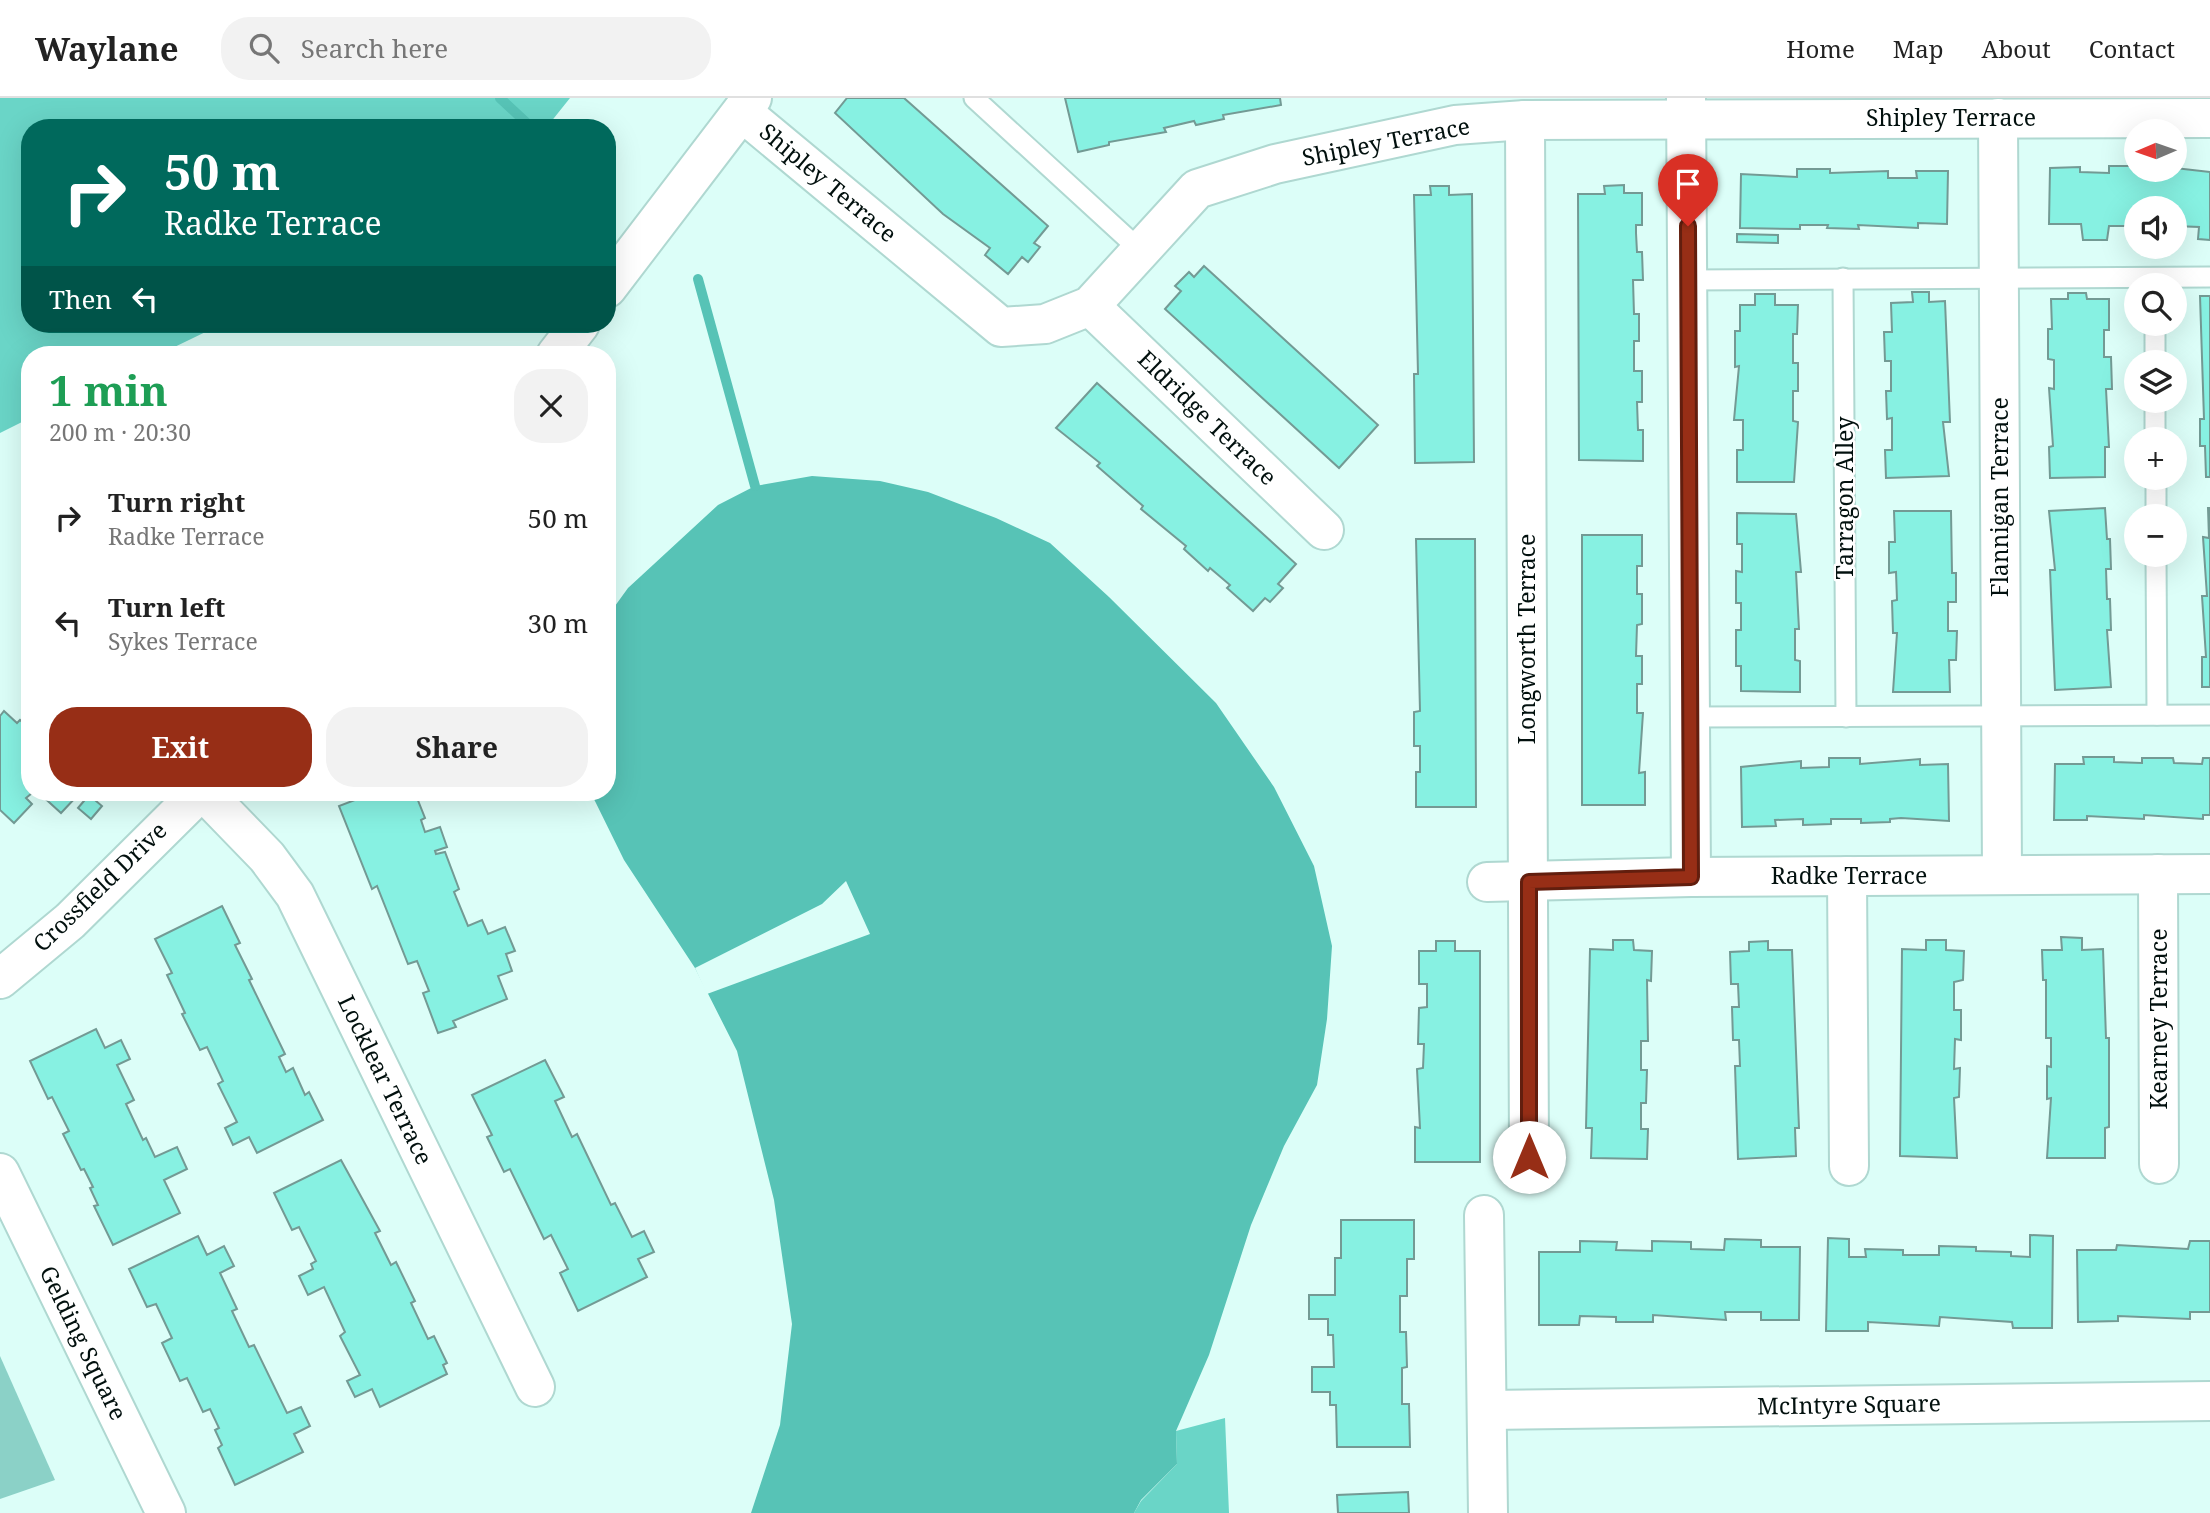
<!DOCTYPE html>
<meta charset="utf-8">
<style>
body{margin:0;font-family:"Noto Serif",serif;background:#f2f2f2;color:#222;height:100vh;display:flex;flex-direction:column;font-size:26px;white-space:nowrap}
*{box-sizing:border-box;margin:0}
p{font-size:23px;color:#767676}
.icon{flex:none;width:38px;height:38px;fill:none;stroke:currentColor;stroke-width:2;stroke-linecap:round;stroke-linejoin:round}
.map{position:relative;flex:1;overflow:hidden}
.side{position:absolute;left:21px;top:248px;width:595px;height:455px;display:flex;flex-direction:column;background:#fff;border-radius:28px;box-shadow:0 7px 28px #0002}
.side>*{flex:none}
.top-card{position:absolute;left:21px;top:21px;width:595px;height:214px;border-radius:28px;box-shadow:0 7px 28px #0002;background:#00695c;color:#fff;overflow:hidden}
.needle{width:46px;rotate:268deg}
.tools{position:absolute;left:2124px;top:21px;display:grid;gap:14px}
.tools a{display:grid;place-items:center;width:63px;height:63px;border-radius:50%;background:#fff;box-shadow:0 7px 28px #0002;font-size:35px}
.pin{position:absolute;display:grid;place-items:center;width:60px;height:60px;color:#fff;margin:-72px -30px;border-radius:50% 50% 50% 0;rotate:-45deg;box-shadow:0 0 7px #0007}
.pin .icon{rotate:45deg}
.me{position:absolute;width:77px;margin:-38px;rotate:0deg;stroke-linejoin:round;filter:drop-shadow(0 0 5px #0008)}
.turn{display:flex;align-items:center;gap:24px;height:147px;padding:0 28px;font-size:32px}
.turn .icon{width:91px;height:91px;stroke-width:2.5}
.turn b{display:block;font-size:49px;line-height:60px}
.then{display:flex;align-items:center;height:66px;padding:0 28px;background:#0003;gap:14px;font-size:26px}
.round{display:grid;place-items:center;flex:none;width:74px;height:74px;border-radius:28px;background:#f2f2f2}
.head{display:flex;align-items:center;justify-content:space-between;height:119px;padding:0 28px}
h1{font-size:42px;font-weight:700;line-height:52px;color:#1e9e55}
.cta{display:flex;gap:14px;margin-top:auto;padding:14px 28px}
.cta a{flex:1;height:80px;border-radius:28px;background:#972e16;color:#fff;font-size:28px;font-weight:700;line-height:80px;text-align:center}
.cta a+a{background:#f2f2f2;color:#222}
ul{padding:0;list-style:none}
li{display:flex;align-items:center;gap:21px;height:105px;padding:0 28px}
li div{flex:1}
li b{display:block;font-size:26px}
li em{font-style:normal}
header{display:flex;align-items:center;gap:42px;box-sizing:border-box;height:98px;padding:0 35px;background:#fff;border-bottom:2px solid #e0e0e0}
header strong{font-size:33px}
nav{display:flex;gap:38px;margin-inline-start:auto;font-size:24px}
.search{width:490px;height:63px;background:#f2f2f2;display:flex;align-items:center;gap:18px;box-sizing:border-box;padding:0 24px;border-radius:28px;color:#767676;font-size:26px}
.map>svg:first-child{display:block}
</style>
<header>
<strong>Waylane</strong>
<div class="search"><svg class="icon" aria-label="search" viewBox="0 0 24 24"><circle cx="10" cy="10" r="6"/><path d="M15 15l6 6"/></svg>Search here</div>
<nav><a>Home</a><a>Map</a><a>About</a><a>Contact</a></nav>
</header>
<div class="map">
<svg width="2210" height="1415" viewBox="0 0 2210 1415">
<rect width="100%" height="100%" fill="#dcfef8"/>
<path fill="#8bd1c7" d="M0,1258l55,124 -55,19z"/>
<g fill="#6ad5c7">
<path d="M0,0h570l-24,30h-516v196h192l-64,31h-128v63l-30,15z"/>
<path d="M1225,1320l4,95h-95l7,-12 36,-37 -1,-33z"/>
</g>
<path fill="#57c3b6" d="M812,378l68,5 48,11 68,26 54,25 59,54 107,106 58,84 40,79 18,80 -5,73 -10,66 -33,61 -33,79 -42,130 -33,76 1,33 -36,36 -7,13h-383l29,-88 12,-101 -18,-124 -37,-149 -42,-83 -71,-108 -33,-67h16v-176l21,-29 90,-83 37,-19z"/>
<path fill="#dcfef8" d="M846,783l24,53 -163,60 -12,-26 127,-64z"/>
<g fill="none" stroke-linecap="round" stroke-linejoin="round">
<g stroke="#57c3b6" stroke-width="10">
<path d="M500,0l32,30"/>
<path d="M607,99l1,1"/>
<path d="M698,181l57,207"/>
</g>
</g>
<g fill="#87f1e2" stroke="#739a94" stroke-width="2">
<path d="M847,0h57l144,128 -14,17 6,4 -12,15 -6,-5 -14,17 -23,-19 5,-7 -47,-34 -108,-101z"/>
<path d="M1065,0h215l1,7 -58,10 1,4 -28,6 -2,-4 -30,7 2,4 -57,10v3l-31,7z"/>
<path d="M2109,68h28l4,6 27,1v-3l7,-2 35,4v68l-12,-1 1,-12 -24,-1v-18h-38v18h-28l-2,14h-24l-2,-16h-32l1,-56 30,-1v5l29,1z"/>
<path d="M1797,71h33v4l58,-2v7h29l-1,-7h32l-1,53 -29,-1v5l-60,-3 1,4 -32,-1 1,-3h-28v4l-60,-1 1,-54 56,3z"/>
<path d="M1624,87v8h18v32h-6v8l1,19h5l1,28h-10l1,34h5v27h-5v30h8v31h-5l1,28h5v31l-64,-1 -1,-266h27l-1,-8z"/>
<path d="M1430,88h19v9l23,-1 2,268 -59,1 -1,-89h4l-4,-179h17z"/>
<path d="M1737,136l41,1v8l-41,-1z"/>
<path d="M1204,168l174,159 -39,43 -174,-159 16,-18 -6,-5 14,-14 5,5z"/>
<path d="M1912,194h17v10l16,-1 5,121h-7l6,54 -63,2 -1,-28h7v-32l-5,1 -1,-28h5v-30h-6l-1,-29h8l-1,-29 22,-1z"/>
<path d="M2068,195h18l1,6h22v31h-5v27h7l1,32h-6l3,58h-4v30l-55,1 -1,-31 4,-1 -4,-58 5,1v-29l-6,-1v-30h4l-1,-30h17z"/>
<path d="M1755,196h20v11h23l-1,29h-4v29h5v28h-5v30l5,1 -4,60h-57v-32h6v-30h-9l5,-54 -4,1v-36h5v-26h15z"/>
<path d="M2200,198h10v181h-4l-1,-31h-5v-27h4z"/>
<path d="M1097,285l199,181 -18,20 5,4 -13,14 -5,-4 -12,13 -26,-23 3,-3 -20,-17 -2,3 -24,-22 2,-3 -45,-37 2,-3 -46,-40 3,-3 -44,-35z"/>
<path d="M2105,410l2,31h3l1,30h-5l1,30h3l1,31h-4l4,57 -56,3 -5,-120h5l-6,-59z"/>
<path d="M2208,410h2v179h-8v-30h4l-4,-61h5l-4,-59 6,1z"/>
<path d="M1894,413h57l1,62h4v29h-8v29h9l-1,29h-7l1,32h-57l4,-59h-4l-1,-32 5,-1 -1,-28 -7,1v-31h6z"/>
<path d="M1737,415l59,1 5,58h-5l3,57h-4v31l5,1v31l-59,-1v-25h-5v-36h5v-27h-5v-32l6,1v-28h-5z"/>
<path d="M1582,437h60v31h-5v28h5v30l-5,1 -1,31h6v28h-5v29h6l-4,60 6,-1v33h-63z"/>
<path d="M1416,441h59l1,268h-60v-35h4v-26h-6v-34l6,-1z"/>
<path d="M4,613l13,12 3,-3 10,9 2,64 -6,5 6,6 -18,19 -14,-13v-94z"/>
<path d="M2083,659h31v5l28,1v-5h31l1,5 28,1 1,-6h7v57h-7v4l-59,-4v4l-57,-3v4h-33l1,-56h29z"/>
<path d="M1829,660h31v6l60,-5v6l28,-1 1,57 -48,-3 -11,1v3l-29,1v-4h-30v5l-28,1v-6l-28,1 1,6 -34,1 -1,-60 60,-6v7l28,-1z"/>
<path d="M39,695h35l3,3 -16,17z"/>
<path d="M373,695h42l10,25 -4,2 4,12 15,-5 7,20 -12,4 1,3 9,-2 14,37 -5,3 14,34 14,-6 6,14 17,-7 10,24 -9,3 6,17 -14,5 9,23 -54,22 3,6 -18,6 -15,-40 6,-2 -12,-30 -9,3 -31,-78 -5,3 -33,-83z"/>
<path d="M89,697l13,11 -11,13 -13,-11z"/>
<path d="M222,808l18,37 -5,2 17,34 -3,1 36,74 -6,3 7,15 7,-4 12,27 4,-3 14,28 -66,33 -8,-16 -16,8 -8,-17 12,-6 -19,-38 5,-3 -16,-34 -7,3 -18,-36 3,-1 -18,-38 5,-2 -17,-34z"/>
<path d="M2061,839l21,1v12l21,-1 3,89h3v89l-4,1v30h-58l4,-60 -4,1v-33l4,1v-29h-5v-58h-3l-1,-30h20z"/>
<path d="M1613,842h20l1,10 18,1 -1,30 -4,-1 1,61h-7v29h6l-1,33h-5v26h7l-1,30 -56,-1 1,-30h-6l4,-179 23,1z"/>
<path d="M1926,842h20v10l18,1 -1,29 -9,2v28h7v30l-6,-1 -1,30 6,-1 -1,29 -5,1 3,60 -57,-2 2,-207 24,1z"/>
<path d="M1436,843h19v10h25v211h-65v-35l5,1 -3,-59 6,-1 1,-24h-6l1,-36 8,-1v-23h-8v-33h17z"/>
<path d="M1768,843v9h24l7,178h-4l1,28 -58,3 -3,-93h5l-1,-26h-6l-1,-33h7l-1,-23h-7l-1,-32 19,-1v-9z"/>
<path d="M96,931l9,19 16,-8 9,19 -13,6 17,35 -8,4 17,36 3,-2 9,19 22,-10 10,22 -23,11 16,33 -67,32 -19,-39 4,-1 -8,-17 3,-1 -9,-18 -3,1 -18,-36 6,-3 -17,-34 -4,2 -18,-38z"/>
<path d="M545,962l19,37 -9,4 17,36 5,-3 34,71 4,-2 17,34 12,-6 10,21 -16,7 9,18 -69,34 -18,-38 8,-4 -17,-34 -7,4 -34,-70 -6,3 -17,-35 5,-2 -20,-40z"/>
<path d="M341,1062l39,71 -5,2 16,32 5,-3 19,39 -4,2 17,36 6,-3 13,27 -4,2 4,9 -67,33 -8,-18 -17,8 -8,-16 13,-6 -20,-39 5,-4 -21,-45 -16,8 -9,-19 14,-7 -2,-5 5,-3 -17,-34 -7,3 -18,-37z"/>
<path d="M1341,1122h73v39h-7v37h-7v36h6l1,35 -5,1v36h7l1,43h-73l-1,-42h-6v-13h-18v-25h22l-1,-32h-5v-16h-19v-24h26v-37h6z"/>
<path d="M2030,1137l23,1 -1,92h-39l-1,-6 -72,-5 -1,9 -71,-4v9h-42l2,-93 21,1v18h17l-1,-8 38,1v5h36v-9l37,1v4l35,1v4l19,1z"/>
<path d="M198,1138l9,19 17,-9 10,20 -14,7 17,36 -5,2 17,36 5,-2 33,68 14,-6 9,19 -16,8 9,18 -68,33 -17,-37 4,-3 -7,-15 4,-2 -9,-19 -7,3 -16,-34 -7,3 -18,-38 10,-5 -16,-34 -9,3 -18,-38z"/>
<path d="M1725,1141l36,1v7h39l-1,73h-38v-8h-36l1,8 -73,-5v7h-37v-5l-36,-1 -1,9h-40v-73h41v-11l37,1 -1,8 36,1v-10l39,1v7l33,1z"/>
<path d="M2190,1143h20v71h-20v7l-72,-3v5l-40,1 -1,-72h39l1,-5 71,4z"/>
<path d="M1408,1394l1,21h-71l-1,-18z"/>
</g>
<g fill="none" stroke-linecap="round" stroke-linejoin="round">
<defs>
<g id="service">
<path d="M974,0l167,153"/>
<path d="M1843,180l3,439"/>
<path d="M1688,182l522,-3"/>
<path d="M2155,226v38"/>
<path d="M2155,303v38"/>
<path d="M2156,380v38"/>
<path d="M2156,457l1,160"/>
<path d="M1690,619l520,-2"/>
</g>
<g id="minor">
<path d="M1686,0l5,779"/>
<path d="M742,14l259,215 44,-3 45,-18 107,-117 78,-25 180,-39 70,-5 685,-2"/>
<path d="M1998,20l4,757"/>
<path d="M1525,22l4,1037"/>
<path d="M607,190l145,-190"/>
<path d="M1090,208l234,224"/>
<path d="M556,257l24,-31"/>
<path d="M205,695l62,64 28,38 240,492"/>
<path d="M2158,776l1,290"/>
<path d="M1847,778l2,290"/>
<path d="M1487,784l204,-5 519,-3"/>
<path d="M0,881l70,-58 129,-128"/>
<path d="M0,1075l166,340"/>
<path d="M1484,1117l4,298"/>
<path d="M1487,1312l723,-9"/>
</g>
</defs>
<use href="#service" stroke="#afd8d1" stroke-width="23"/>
<use href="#minor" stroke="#afd8d1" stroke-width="42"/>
<use href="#service" stroke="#fff" stroke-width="19"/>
<use href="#minor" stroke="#fff" stroke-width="38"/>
</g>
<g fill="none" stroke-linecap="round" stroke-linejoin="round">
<defs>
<path id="route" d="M1529,1059v-275l162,-5 -3,-651"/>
</defs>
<use href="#route" stroke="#621e0e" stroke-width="18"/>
<use href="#route" stroke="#972e16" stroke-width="12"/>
</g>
<g text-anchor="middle" stroke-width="5" stroke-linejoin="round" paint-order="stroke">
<g font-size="23" fill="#02100e" stroke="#fff">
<text x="1951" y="28">Shipley Terrace</text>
<text transform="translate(1386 44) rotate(-11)" y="8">Shipley Terrace</text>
<text transform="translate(828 85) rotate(40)" y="8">Shipley Terrace</text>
<text transform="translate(1207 320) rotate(44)" y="8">Eldridge Terrace</text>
<text transform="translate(2000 399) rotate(-90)" y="8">Flannigan Terrace</text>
<text transform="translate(1845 400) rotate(-90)" y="8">Tarragon Alley</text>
<text transform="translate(1527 541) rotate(-90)" y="8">Longworth Terrace</text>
<text x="1849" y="786">Radke Terrace</text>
<text transform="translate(100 789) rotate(-44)" y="8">Crossfield Drive</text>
<text transform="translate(2159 921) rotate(-90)" y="8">Kearney Terrace</text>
<text transform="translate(385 982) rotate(64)" y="8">Locklear Terrace</text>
<text transform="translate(83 1245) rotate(64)" y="8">Gelding Square</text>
<text transform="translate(1849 1307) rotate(-1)" y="8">McIntyre Square</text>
</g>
</g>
</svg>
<div class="tools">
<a><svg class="needle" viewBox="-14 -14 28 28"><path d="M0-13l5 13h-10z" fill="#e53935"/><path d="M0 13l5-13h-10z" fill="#767676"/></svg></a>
<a><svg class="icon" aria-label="sound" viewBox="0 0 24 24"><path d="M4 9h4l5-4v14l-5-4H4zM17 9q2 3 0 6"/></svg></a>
<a><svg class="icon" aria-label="search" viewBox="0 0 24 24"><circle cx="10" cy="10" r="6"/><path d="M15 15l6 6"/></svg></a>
<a><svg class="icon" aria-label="layers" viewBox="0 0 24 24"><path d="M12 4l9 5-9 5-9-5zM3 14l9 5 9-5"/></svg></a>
<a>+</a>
<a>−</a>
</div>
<div class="pin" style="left:1688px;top:128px;background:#d93025"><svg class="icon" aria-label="arrive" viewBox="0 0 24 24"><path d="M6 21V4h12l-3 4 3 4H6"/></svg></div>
<svg class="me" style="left:1529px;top:1059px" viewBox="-20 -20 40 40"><circle r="19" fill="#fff"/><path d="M0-13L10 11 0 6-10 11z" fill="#972e16"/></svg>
<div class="top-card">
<div class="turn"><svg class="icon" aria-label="right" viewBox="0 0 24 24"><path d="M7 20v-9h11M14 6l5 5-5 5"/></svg><div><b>50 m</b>Radke Terrace</div></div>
<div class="then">Then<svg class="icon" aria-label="left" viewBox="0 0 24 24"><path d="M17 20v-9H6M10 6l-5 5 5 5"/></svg></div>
</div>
<section class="side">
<div class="head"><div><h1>1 min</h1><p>200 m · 20:30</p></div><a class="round"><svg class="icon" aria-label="close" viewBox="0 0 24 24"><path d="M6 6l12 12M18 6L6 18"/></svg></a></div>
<ul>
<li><svg class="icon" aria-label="right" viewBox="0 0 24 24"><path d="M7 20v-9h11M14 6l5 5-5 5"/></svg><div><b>Turn right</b><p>Radke Terrace</p></div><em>50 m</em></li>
<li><svg class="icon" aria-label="left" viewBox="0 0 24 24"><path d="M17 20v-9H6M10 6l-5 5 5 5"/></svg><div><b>Turn left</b><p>Sykes Terrace</p></div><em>30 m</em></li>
</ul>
<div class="cta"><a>Exit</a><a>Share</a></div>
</section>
</div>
